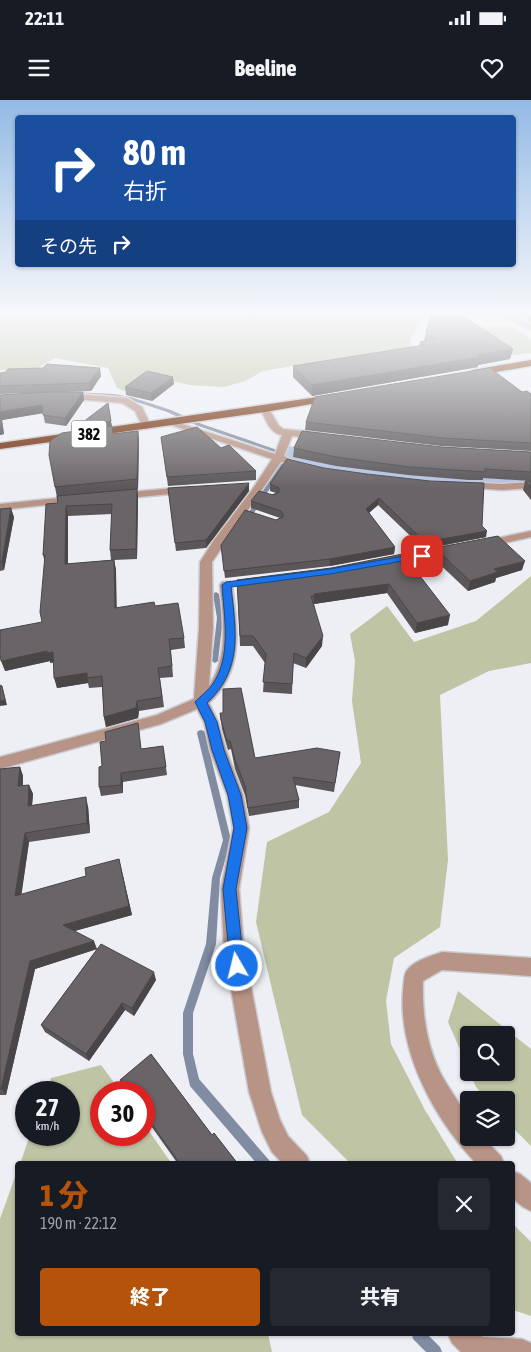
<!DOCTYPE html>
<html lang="ja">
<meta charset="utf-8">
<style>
body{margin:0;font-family:"Asap Condensed","Noto Sans JP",sans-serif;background:#242831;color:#f1f3f6;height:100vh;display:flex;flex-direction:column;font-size:19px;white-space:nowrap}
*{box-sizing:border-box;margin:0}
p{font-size:16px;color:#9ea1a6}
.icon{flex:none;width:28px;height:28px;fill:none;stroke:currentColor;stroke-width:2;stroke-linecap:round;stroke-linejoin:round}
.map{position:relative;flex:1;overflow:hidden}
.drawer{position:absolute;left:15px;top:1061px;width:500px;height:175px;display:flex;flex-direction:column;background:#171b24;border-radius:5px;box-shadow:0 1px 4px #0004}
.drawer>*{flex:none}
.banner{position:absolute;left:15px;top:15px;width:501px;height:152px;border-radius:5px;box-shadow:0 1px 4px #0004;background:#1a4fa0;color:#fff;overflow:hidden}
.controls{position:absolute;left:460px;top:926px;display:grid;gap:10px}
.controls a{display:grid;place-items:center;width:55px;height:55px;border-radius:5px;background:#171b24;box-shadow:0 1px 4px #0004;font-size:25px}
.speed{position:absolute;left:15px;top:981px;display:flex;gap:10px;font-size:25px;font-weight:700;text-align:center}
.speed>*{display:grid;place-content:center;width:65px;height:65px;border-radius:50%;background:#171b24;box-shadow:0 1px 4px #0004;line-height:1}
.speed small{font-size:12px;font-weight:400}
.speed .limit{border:8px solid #d22;background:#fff;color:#111}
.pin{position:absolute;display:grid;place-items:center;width:42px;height:42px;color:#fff;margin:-21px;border-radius:10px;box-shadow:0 2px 8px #0006}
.me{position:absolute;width:55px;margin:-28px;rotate:352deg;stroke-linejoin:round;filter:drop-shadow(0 0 4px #0008)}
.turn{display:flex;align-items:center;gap:18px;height:105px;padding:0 25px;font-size:22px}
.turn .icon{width:65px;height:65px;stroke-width:2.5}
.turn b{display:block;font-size:35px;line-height:42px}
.then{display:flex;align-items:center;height:48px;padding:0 25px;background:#0003;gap:10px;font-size:19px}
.round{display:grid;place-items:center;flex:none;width:52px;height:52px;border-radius:5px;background:#242831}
.headline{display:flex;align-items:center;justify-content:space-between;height:85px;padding:0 25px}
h1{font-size:30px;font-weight:800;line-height:38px;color:#b45309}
.primary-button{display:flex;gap:10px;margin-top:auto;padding:10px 25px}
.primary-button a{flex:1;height:58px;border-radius:5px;background:#b45309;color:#fff;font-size:20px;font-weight:800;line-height:58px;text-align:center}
.primary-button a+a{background:#242831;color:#f1f3f6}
.status{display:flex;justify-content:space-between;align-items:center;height:35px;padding:0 25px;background:#171b24;direction:ltr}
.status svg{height:14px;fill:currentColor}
header{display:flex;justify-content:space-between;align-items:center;height:65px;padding:0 25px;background:#171b24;font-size:22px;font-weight:800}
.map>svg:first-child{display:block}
</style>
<div class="status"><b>22:11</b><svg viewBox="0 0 49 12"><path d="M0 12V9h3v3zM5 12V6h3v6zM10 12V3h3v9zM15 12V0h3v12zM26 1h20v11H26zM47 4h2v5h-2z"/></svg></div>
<header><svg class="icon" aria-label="menu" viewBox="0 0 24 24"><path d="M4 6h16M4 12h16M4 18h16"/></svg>Beeline<svg class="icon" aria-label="heart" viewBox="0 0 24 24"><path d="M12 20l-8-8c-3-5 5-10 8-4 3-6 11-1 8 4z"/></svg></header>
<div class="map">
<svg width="531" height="1252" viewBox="0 0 531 1252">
<rect width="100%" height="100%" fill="#edeff5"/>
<g fill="#bec4a4">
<path d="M0,214h426l-16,26 2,8 -16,7 -86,8 -47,8 -18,10 -21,6 -34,-2 -45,-10 -21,16 -7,-3 -9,-20 -53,-10 -21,12 -12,1 -22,-1z"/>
<path d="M471,222l13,6 15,-2 17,2 15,11v14l-18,2 -8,-3z"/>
<path d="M531,476v87l-42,8 -49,24 8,165 -8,67 -46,31 -8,43 5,43 34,66 33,54h-107l-49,-49 -46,-193 11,-80 62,-30 32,-49 -9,-62 3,-40 -5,-27 37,-28 27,36 62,-21z"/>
<path d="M458,891l73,58v97l-25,-25v-21h-19l-11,-13 -6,-14 36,-1v-37h-37v35l-21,-48z"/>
<path d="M101,965l20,27h-20v43h43v-11l28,40h-152l10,-29h39v-43h-23l5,-14z"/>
<path d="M17,1071l1,163h250l4,18h-272v-133z"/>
<path d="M512,1123l19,19v74l-18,-6z"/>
</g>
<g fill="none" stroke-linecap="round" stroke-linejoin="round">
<g fill="#818ba1" fill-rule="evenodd">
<path d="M72,292l42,2 17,3 40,13 31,14 90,31 -44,67h-4l-1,-1 43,-65 -88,-30 -31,-14 -39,-13 -14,-3 -40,-2 -2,-1z"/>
<path d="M216,492l3,2 4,24 -5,43 -3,2 -3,-2 5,-43 -4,-24z"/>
<path d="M201,630l3,1 1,2 26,107 -11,38 -4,66 -23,69v41l6,25 70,81 2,4h-14l-67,-78 -7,-32v-41l23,-69 6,-66 11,-38 -26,-107 1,-2z"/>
<path d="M412,1234h15l13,13 2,5h-16l-13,-13z"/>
</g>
<path fill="#b3c2e1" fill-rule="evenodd" d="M289,346c80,15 160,26 242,24v20c-85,2 -171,-8 -253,-28l-5,-7 5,-7z"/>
<defs>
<g id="street">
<path d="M498,214h10l23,11v5z"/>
<path d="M64,293l63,5 15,9 9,19 -5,3 -3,-1 -8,-17 -13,-8 -61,-5v-4z"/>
<path d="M265,306l3,1 11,19 4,3 38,4 5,3 -5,3 -29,-3 -8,20 8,4 -5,3 -6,-1 -69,100 1,66 -4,58c20,-30 14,-67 11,-101l2,-3h8l2,3c5,45 13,84 -23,118l9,19 8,28 17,45 6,33 -10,61 5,60 27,143 9,28 8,16 19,20 3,8h-27l-11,-12 -10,-20 -13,-40 -25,-143 -3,-60 12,-61 -6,-33 -17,-45 -6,-28 -7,-13 -36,15 -161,45v-12l157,-42 37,-16 5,-71 1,-66 14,-22 38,-50 20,-31 -107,-36 5,-3 3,1 102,33 7,-19c-13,-2 -16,-16 -22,-26z"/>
<path d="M465,382l37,2 29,-2v6l-29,2 -41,-3 -1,-2z"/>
<path d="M188,387l5,3 -1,2 -74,7 -5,-3 5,-3z"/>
<path d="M78,396l4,1 1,2 -1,2 -82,9v-6z"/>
<path d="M531,431v6l-48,11 -6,-4 2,-2z"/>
<path d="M453,445l6,4 -2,3 -69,14 -6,-4 6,-4z"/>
<path d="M442,852l89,6v18l-89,-6 -19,11c-1,31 3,62 17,91 5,11 28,43 29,50 1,5 0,11 0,16h14l18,18 3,8h-27c-42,-44 -79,-111 -74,-173 1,-7 0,-17 5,-22 8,-9 23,-13 34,-17z"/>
<path d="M512,1071l8,3 11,9v28l-8,-4 -11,-9z"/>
<path d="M448,1234h31l4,3 39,2 9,4v9h-70l-9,-9z"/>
</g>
<g id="highway">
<path d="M531,260v6l-58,10 -4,-3 4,-3z"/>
<path d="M332,295l3,1v4l-70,12 -265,37v-6z"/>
</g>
</defs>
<use href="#street" stroke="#c9cbd0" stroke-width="3"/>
<use href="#highway" stroke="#c9cbd0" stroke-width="3"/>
<use href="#street" fill="#b89486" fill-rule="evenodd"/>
<use href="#highway" fill="#702b07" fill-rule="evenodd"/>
</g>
<g fill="#5a5659" fill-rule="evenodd">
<path d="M517,214h14v8l-4,-3z"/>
<path d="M426,232l87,17 -3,10 -32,6v2l-166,29 -19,-19v-11l126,-20 1,-4 4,-1z"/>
<path d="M0,273l101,3 -10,15 -26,1h18l1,8 -18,26 -21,-3 -2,-10 -41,7 2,14 -4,1v-40l31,-2 -31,1z"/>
<path d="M174,284l-22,17 -26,-6 -1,-8z"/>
<path d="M522,292l9,2v57l-90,-5 -136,-16 1,-8z"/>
<path d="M138,331l1,9 -1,49h-1l1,9 -1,61 -23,1 2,10v38l39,-2 29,32 1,10 -14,2 2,27 -13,1 4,29 -25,4 -1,7 -32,9 -2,-10 -2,-30 -13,1 -1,-5 -31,5 -4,-26 -3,1v-2l-45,10 37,-49 3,-59 -2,-8 15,-52 -3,-16 58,-53zM112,414l-2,36 1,10 -43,4v-48z"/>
<path d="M161,337l60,11 35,23v9l-88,6z"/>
<path d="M442,347l89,5v29l-48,-3v2h-14l-61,-5 -72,-9 -43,-9 1,-9z"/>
<path d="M287,359l195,67 4,11 -62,12 -46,-44 -9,8 26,34 -1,7 -64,12 -105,12 -4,-33 59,-27 -29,-10v-7l25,-8 -6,-2v-7z"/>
<path d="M525,381h6v19l-8,-10z"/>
<path d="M168,388l81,3 -43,57 -30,3z"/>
<path d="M0,409l14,8 -10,53 -4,1z"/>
<path d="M435,448l87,22 -26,8 -1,4 -27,9 -35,-33z"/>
<path d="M403,454l45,71 -33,8 -28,-40 -73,11 8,42 -16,22 -13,-5 -1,31 -29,-2 2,-29 -12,-17h-13l-3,-66 94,-12z"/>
<path d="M220,613l35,45 85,-6 -6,40 -39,-7 4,15v8l-50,8 -4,-21 -10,-26 -4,-20 -3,1 -6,-21z"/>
<path d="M138,623l3,26 22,-3 4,29 -44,7v11l-22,3 -2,-9 7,-46z"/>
<path d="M20,667l3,9v10l6,-1 4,9 -1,12h56l2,27 -61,9 -8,53 65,-19 33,-17 13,56 -57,16 22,18 59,31 -22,36 -9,-6 -36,51 -44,-29 -4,-7 56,-76 -62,20 -29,126h-6v-326z"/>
<path d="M151,954l61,81 2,-2 24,31h-60l-34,-48v-24h-17l-4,-5 -3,-7z"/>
</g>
<g fill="#4a4648">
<path d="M513,249l-3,10 -32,6v2l-166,29v-11z"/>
<path d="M100,268l1,8 -10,15 -2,-8z"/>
<path d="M173,277l1,7 -22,17 -1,-8z"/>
<path d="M83,292l1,8 -18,26 -1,-8z"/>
<path d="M42,305l2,8 -42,7 2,14 -4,1v-23z"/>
<path d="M111,321l1,5 -33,4v-5z"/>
<path d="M138,331l1,9 -1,49 -1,-10z"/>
<path d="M249,383v8l-43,57v-8z"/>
<path d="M137,389l1,9 -1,61 -1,-10z"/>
<path d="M379,398l-1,7 -13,11 1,-7z"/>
<path d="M66,406l2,10v58l-3,-10z"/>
<path d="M11,408l3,9 -10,53 -2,-8z"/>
<path d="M487,431l-1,6 -62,12 1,-7z"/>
<path d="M395,447l-1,7 -64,12v-7z"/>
<path d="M114,460l2,10 1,48 -2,-10z"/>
<path d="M525,461l-3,9 -26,8 -1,4 -27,9 2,-10 24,-12z"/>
<path d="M389,484l-2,9 -73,11v-10z"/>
<path d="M450,515l-2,10 -33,8 2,-10z"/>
<path d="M323,536l-1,10 -16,22v-10z"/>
<path d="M47,551l6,1 3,10 -6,1v-2l-45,10 -4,-10z"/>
<path d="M87,573l1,10 -31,5 -3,-10z"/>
<path d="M2,586l5,19 -7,1v-5z"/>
<path d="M137,601l2,10 -1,7 -32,9 -2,-10z"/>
<path d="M20,667l3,9 -1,20 -4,-10z"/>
<path d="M121,673l2,9v11l-2,-8z"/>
<path d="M29,685l4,9 -2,22 -3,-10z"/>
<path d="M86,697l2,9 2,27 -3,-10z"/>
<path d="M25,733l4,9 -9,63 -5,-9z"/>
<path d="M119,759l13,56 -65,18 -4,-8z"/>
<path d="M94,841l3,8 -62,20 -29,126 -5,-6 29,-128z"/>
<path d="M154,872l2,8 -22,36 -2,-8z"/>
<path d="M122,903l3,7 -36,51 -3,-7z"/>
</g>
<g fill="#696467" stroke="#4a4648">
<path d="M431,214h29l53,35 -36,6 3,2 -168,28 -19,-19 131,-21 -4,-3 15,-3 -9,-7z"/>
<path d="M47,264l53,4 -11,15 -89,3v-13l6,-1 2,-3 35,-1z"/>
<path d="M490,268l32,24 5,-1 4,3v49l-88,-5 -137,-16 9,-25z"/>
<path d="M147,271l26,6 -22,16 -26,-6z"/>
<path d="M48,292h35l-18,26 -22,-3 -1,-10 -42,7v-17z"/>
<path d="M108,303l3,18 -32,4z"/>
<path d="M0,312l2,14h-2z"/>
<path d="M112,326l1,8 25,-3 -1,48 -82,8 -6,-32 1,-14 12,-8z"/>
<path d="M197,327l24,21 8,-3 27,26 -89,6 -6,-40z"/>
<path d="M302,331l140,16 89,5v20l-46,-3v3l-14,-1 -62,-4 -73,-10 -42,-9z"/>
<path d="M287,359l37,9 43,6 63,7 54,2 -2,43 5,5 -62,11 -46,-44 -13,11 29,38 -65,12 -106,12 -3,-26 24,-35 31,10 7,-3v-3l-2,-3 -30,-10 8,-10 14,4 6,-3v-4l-9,-4z"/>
<path d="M525,381h6v7z"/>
<path d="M249,383l-43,57 -31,3 -7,-55z"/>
<path d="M137,389l-1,60 -26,1 2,-46 -46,2 -1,58 49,-4 1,48 39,-6 1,4 23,-3 6,35 -15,1 3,27 -14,2 4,29 -25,4 -1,7 -32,9 -2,-41 -15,2v-5l-33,5 -1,-26 -6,1v-2l-46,10 -1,-7v-24l42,-8 -2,-10 5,-57h-2l3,-51 12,-1 -1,-7z"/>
<path d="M11,408l-9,54h-2v-53z"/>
<path d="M498,436l27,25 -31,8 4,3 -28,9 -35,-33z"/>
<path d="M403,454l47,61 -33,8 -28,-39 -75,10 1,2h-4l12,40 -17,22 -12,-5 -2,31 -29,-2 3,-28 -13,-18h-13l-3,-56 94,-12z"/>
<path d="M0,585l2,1 3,14 -5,1z"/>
<path d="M241,588l14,70 62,-10 23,4 -5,31 -42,-6 6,23 -51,8 -3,-22 -10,-26 -5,-19h-3l-6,-21 -1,-7h3v-24z"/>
<path d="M138,623l3,26 22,-3 3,21 -45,6v12l-22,2v-20l3,-1 -2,-24 6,-1 -1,-9z"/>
<path d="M20,667l-2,19 11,-1 -1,21 58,-9 1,26 -62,10 -10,63 71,-20 -1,-8 34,-9 10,47 -66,19 31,16 -64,20 -29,128h-1v-320z"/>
<path d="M101,844l53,28 -22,36 -10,-5 -36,51 -45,-29z"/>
<path d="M151,954l61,81 2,-2 24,31h-58l-36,-51v-21h-15l-9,-12z"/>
</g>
<linearGradient id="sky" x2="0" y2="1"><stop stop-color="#93bae5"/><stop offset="0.55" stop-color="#f7f8fa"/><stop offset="1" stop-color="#f7f8fa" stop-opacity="0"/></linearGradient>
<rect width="531" height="389" fill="url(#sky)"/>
<path fill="#1a73e8" stroke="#114b97" d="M422,453l4,3 -1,1 -95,17 -99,13c5,45 12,82 -24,116l10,19 7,28 17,45 6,33 -11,61 8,77 -2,5 -5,3 -5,-3 -2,-5 -7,-77 11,-61 -6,-33 -16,-45 -7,-28 -10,-20c5,-6 12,-10 17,-17 20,-28 12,-68 10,-100l4,-3 104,-13z"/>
<g text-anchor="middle" stroke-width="5" stroke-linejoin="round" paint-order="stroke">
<rect fill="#fff" stroke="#545456" stroke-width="1" x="71.5" y="320.5" width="35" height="27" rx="4"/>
<g font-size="16" font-weight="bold" fill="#0b0b0d">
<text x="89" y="340">382</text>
</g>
</g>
</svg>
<div class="controls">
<a><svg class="icon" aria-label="search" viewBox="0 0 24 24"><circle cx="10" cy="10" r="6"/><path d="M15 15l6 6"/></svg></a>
<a><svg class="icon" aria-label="layers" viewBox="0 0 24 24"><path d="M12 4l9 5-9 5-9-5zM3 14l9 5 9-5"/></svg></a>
</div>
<div class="speed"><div>27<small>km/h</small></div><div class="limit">30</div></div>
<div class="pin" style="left:422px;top:456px;background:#d93025"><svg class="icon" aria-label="arrive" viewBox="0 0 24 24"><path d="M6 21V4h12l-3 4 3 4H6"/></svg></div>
<svg class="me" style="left:237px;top:866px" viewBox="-20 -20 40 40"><circle r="17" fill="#1a73e8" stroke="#fff" stroke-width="3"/><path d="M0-11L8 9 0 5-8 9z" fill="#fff"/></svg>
<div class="banner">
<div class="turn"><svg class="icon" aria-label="right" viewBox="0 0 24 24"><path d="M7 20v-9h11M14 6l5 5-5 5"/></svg><div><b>80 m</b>右折</div></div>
<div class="then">その先<svg class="icon" aria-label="right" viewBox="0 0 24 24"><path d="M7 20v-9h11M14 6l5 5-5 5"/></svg></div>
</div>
<section class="drawer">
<div class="headline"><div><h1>1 分</h1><p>190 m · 22:12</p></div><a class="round"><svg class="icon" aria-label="close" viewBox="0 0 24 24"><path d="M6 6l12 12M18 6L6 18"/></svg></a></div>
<div class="primary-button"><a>終了</a><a>共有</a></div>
</section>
</div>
